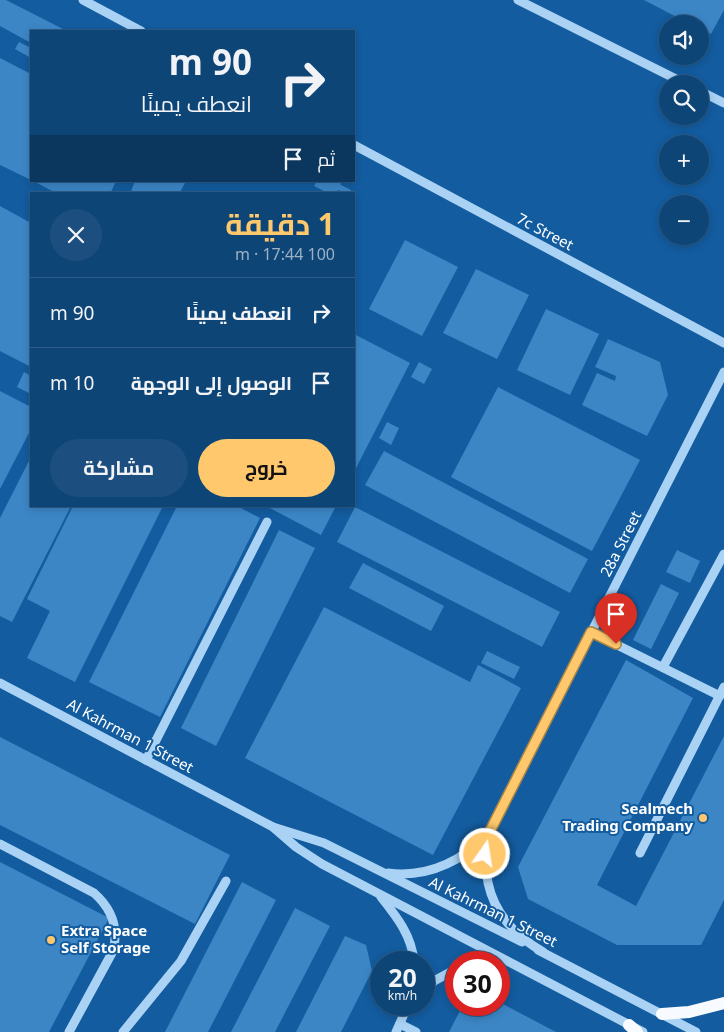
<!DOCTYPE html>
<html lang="ar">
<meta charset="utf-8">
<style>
body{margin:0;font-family:"Noto Sans",Cairo,sans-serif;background:#1c4f7f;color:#f1f3f6;direction:rtl;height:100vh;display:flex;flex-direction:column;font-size:19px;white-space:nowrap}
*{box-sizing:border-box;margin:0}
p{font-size:16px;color:#9bb1c6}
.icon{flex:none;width:28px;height:28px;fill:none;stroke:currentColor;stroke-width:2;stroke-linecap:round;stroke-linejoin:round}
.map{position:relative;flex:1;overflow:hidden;direction:ltr}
.panel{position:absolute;left:30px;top:192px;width:325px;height:315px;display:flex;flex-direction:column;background:#0e4577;border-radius:0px;box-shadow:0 2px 8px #0003,0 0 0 1px #2e5d89;direction:rtl}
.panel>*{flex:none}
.hud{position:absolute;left:30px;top:30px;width:325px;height:152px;border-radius:0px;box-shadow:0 2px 8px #0003,0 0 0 1px #2e5d89;direction:rtl;background:#0e4577;color:#f1f3f6;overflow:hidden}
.tools{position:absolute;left:659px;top:15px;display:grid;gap:10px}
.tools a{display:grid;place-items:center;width:50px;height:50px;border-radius:50%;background:#0e4577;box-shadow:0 2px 8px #0003,0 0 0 1px #2e5d89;font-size:25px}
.speed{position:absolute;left:370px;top:951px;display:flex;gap:10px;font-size:25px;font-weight:700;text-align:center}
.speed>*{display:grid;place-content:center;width:65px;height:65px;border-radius:50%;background:#0e4577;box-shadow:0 2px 8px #0003,0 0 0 1px #2e5d89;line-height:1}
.speed small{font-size:12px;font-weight:400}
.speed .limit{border:8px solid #d22;background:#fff;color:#111}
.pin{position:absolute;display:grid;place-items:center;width:42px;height:42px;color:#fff;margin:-51px -21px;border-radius:50% 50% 50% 0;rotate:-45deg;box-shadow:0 0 5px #0007}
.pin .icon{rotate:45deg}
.me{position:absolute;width:55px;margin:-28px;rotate:13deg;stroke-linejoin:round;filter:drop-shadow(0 0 4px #0008)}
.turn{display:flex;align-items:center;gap:18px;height:105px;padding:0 20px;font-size:22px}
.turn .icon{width:65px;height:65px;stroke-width:2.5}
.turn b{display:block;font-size:35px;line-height:42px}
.then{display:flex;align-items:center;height:48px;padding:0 20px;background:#0003;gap:10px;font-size:19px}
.round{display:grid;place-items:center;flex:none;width:52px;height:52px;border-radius:26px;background:#1c4f7f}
.summary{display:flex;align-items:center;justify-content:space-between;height:85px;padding:0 20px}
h1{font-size:30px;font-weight:700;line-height:38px;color:#ffc86d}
.cta{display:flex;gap:10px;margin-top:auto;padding:10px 20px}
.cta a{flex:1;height:58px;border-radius:30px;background:#ffc86d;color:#111;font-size:20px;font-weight:700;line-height:58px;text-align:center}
.cta a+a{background:#1c4f7f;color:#f1f3f6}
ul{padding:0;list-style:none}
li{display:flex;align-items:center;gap:15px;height:70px;padding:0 20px;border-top:1px solid #2e5d89}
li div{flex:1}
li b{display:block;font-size:19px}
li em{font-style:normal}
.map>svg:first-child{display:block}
</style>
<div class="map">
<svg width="724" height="1032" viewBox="0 0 724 1032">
<rect width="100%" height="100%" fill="#135c9f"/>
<g fill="#3c86c6">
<path d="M0,0h6l57,29 -32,2v12l-31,-17z"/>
<path d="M644,0h80v10l-13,24 -11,-5v-5h-10z"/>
<path d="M19,42l12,6v10l-16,-9z"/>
<path d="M0,58l31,16v106l-31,-15z"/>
<path d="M33,181h83l-6,13h-52z"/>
<path d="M135,181h51l-7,13h-49z"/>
<path d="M317,181h23l1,4 10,5 -1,4 -12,-4 -2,4h-6l-16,-8z"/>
<path d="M0,206l31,17v144l-31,-16z"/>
<path d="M405,240l53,27 -36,69 -53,-27z"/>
<path d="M476,269l53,26 -32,64 -54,-26z"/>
<path d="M546,309l53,25 -29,61 -53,-25z"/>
<path d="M354,334l56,29 -56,109z"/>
<path d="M608,339l52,23 8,33 -21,41 -65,-31 15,-32 18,8 1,-5 -21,-9z"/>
<path d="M419,362l13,7 -8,15 -13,-7z"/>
<path d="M24,372l7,4v18l-14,-7z"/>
<path d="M498,387l142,73 -48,91 -141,-74z"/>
<path d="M0,391l31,16v22l-31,60z"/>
<path d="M387,422l12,6 -8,17 -12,-7z"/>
<path d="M384,451l204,108 -18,34 -205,-108z"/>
<path d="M31,457v49h40l-59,116 -12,-6v-98z"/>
<path d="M73,506h90l-88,176 -48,-24 23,-47 -23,-12z"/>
<path d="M177,506h60l23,12 -100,199 -71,-35z"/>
<path d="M266,506h70l-15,29z"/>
<path d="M355,507l205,105 -18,35 -205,-105z"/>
<path d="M279,530l36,18 -99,198 -35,-18z"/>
<path d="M677,550l23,11 -10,22 -24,-11z"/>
<path d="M363,563l81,43 -13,25 -82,-43z"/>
<path d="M661,584l18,9 -28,56 -18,-9z"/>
<path d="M324,607l146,75 8,-17 43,23 -88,167 -188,-97z"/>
<path d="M487,651l33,16 -6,12 -33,-16z"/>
<path d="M626,660l67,38 -96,187 39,21 88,-170v164l-23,45h-84l-89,-46 -10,-32z"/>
<path d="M0,737l230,118 -35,69 -195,-99z"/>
<path d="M0,862l109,56 -60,114h-49z"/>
<path d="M242,882l34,18 -68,132h-43z"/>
<path d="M295,908l35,18 -55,106h-44z"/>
<path d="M345,936l21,9 6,26 -31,61h-45z"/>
<path d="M499,1002l57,30h-107l14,-27h36z"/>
</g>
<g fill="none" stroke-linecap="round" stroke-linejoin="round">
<g stroke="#aad2f4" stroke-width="9">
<path d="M83,0l58,31"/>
<path d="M518,0l168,84"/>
<path d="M700,91l24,12"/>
<path d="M354,145l370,198"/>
<path d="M591,632l129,64"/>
<path d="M663,667l61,-113"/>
<path d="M0,683l273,144 23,20 26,17 321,168"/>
<path d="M146,760l121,-238"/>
<path d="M273,827l51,16 198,99"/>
<path d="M0,844l94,49c18,16 25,35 19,58l-44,81"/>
<path d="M640,853l84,-166"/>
<path d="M388,873c39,5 72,-11 100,-38"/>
<path d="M381,897c16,20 31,39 33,65"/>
<path d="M538,950l158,82"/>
<path d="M543,952c-46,-27 -64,-64 -55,-117l236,-463"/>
<path d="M424,992l10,-11 22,-12"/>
<path d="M400,1024l16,8"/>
<path d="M123,1032l58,-71 45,-80"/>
<path d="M396,1032l12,-27"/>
</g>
<g stroke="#f7fbff" stroke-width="12">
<path d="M662,1014l27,-2 35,-9"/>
<path d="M629,1025l8,7"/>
</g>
</g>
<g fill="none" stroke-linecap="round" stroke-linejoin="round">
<defs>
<path id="route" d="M485,854l3,-19 103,-203 25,12"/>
</defs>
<use href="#route" stroke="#a68247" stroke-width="12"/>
<use href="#route" stroke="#ffc86d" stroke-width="9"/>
</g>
<g fill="#ffc86d" stroke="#135c9f" stroke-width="2">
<circle cx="703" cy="818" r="5"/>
<circle cx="51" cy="940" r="5"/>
</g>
<g text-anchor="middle" stroke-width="4" stroke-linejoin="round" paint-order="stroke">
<g font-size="15" fill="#fff" stroke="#135c9f">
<text transform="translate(545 232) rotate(28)" y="5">7c Street</text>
<text transform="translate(621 544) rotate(-63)" y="5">28a Street</text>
<text transform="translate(130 736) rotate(28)" y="5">Al Kahrman 1 Street</text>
<text transform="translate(493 912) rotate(26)" y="5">Al Kahrman 1 Street</text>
</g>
<g font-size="15" font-weight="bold" fill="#fff" stroke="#135c9f" text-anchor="end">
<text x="693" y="814">Sealmech<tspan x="693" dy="17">Trading Company</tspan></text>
<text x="61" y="936" text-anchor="start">Extra Space<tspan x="61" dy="17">Self Storage</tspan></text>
</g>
</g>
</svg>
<div class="tools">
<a><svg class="icon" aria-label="sound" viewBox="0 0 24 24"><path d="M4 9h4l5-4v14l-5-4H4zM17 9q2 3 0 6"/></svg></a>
<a><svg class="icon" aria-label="search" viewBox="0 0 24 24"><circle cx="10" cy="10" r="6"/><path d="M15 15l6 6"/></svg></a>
<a>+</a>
<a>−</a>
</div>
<div class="speed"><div>20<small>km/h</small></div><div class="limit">30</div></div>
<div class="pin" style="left:616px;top:644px;background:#d93025"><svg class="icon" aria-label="arrive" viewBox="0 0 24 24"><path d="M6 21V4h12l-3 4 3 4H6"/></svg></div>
<svg class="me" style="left:485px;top:854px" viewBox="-20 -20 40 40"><circle r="17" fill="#ffc86d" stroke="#fff" stroke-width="3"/><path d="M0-11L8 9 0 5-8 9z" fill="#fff"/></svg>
<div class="hud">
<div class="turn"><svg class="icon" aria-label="right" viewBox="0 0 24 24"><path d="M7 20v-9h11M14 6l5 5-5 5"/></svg><div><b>90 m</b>انعطف يمينًا</div></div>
<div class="then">ثم<svg class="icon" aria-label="arrive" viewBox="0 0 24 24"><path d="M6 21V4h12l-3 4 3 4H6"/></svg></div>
</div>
<section class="panel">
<div class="summary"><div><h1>1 دقيقة</h1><p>100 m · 17:44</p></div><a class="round"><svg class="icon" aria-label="close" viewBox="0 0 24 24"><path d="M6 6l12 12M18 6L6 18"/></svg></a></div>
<ul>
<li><svg class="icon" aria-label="right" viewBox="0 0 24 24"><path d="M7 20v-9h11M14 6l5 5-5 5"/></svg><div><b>انعطف يمينًا</b></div><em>90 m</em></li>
<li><svg class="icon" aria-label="arrive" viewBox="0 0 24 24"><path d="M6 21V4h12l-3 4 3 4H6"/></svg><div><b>الوصول إلى الوجهة</b></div><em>10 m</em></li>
</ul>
<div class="cta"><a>خروج</a><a>مشاركة</a></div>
</section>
</div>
